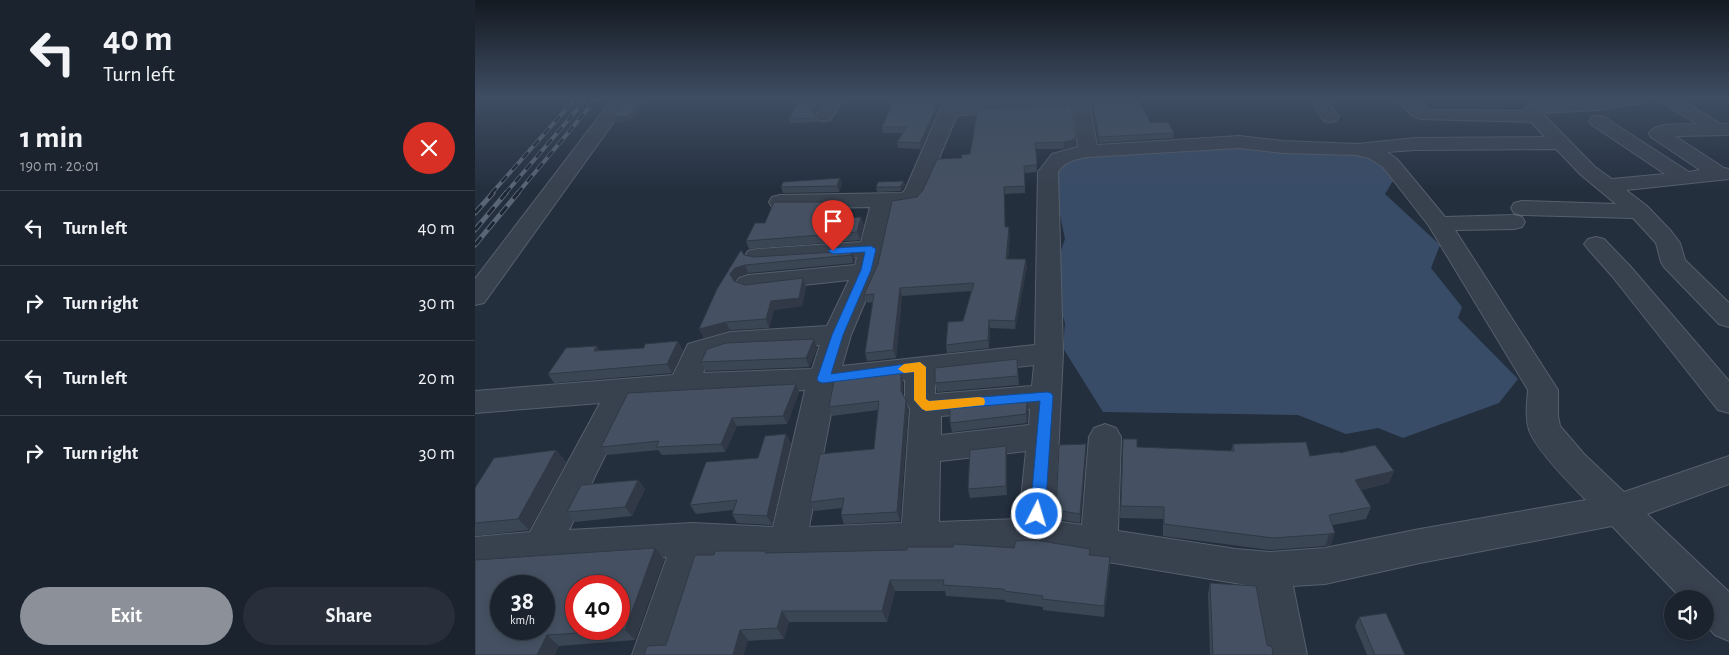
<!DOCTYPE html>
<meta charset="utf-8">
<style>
body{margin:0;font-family:"Alegreya Sans",sans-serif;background:#282f3a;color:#f1f3f6;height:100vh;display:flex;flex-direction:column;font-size:19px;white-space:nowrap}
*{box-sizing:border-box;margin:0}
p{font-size:16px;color:#a0a4aa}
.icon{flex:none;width:28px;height:28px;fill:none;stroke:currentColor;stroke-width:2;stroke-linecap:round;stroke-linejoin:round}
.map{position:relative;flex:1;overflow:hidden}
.sheet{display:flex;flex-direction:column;background:#1b232e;width:475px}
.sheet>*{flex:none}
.top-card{background:#1b232e;color:#f1f3f6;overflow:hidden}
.tools{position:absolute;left:1189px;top:590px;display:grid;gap:10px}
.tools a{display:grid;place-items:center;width:50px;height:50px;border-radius:50%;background:#1b232e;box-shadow:0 2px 8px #0003,0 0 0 1px #39404a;font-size:25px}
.speed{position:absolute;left:15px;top:575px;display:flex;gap:10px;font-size:25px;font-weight:700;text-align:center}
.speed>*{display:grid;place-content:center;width:65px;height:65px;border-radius:50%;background:#1b232e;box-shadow:0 2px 8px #0003,0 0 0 1px #39404a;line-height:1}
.speed small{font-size:12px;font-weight:400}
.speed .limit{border:8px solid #d22;background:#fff;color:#111}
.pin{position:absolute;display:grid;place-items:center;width:42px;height:42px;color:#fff;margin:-51px -21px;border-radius:50% 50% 50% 0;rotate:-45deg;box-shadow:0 0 5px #0007}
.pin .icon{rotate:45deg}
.me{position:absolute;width:55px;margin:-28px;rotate:5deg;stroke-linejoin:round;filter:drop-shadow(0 0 4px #0008)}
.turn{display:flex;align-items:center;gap:18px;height:105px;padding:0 20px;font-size:22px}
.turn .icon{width:65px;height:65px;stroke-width:2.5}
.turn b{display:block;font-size:35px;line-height:42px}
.round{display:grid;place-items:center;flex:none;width:52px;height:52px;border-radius:26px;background:#282f3a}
.summary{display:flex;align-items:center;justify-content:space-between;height:85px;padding:0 20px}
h1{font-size:30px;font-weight:700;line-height:38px}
.cta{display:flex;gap:10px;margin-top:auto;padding:10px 20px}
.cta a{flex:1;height:58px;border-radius:30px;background:#8c9099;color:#fff;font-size:20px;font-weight:700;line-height:58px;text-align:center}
.cta a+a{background:#282f3a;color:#f1f3f6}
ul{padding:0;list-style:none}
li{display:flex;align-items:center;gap:15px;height:75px;padding:0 20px;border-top:1px solid #39404a}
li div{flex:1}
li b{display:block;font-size:19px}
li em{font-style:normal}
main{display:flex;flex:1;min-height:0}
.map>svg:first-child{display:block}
</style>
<main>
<section class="sheet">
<div class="top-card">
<div class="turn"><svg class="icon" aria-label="left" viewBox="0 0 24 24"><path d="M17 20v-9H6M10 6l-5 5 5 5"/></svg><div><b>40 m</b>Turn left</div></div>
</div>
<div class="summary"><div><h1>1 min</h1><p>190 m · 20:01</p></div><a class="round" style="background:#d93025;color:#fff"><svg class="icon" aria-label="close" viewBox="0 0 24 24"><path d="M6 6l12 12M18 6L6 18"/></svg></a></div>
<ul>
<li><svg class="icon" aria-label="left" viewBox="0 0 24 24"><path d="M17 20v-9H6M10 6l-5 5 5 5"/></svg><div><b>Turn left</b></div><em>40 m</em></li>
<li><svg class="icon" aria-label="right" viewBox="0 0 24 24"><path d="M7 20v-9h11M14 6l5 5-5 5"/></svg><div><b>Turn right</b></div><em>30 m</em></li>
<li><svg class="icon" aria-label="left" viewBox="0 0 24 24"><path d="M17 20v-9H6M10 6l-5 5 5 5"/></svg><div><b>Turn left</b></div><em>20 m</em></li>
<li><svg class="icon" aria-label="right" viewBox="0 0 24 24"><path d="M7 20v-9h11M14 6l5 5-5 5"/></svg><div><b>Turn right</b></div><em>30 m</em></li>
</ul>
<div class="cta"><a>Exit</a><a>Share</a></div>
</section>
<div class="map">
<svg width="1254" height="655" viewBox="0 0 1254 655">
<rect width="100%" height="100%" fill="#242f3e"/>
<path fill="#394c67" d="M755,148l136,4 31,22 -12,20 55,51 -9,23 31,39 -4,11 60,61 -19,24 -96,35 -25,-10 -32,6 -48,-19 -195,-3 -40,-64 2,-25 -14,-44 14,-40 -14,-68 32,-17z"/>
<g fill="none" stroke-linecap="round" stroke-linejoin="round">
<defs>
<g id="minor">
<path d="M138,98h18l-147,205 -9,2v-26z"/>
<path d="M353,98h17l-15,22 -6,1 -6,-1 -3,-4z"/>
<path d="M470,98h17l-1,6 127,-6 9,47 142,-9 44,5 75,3 57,-6 130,-1 -14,-15 -110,-3 -8,-3 -18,-18h19l15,12 95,1 3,-5 11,-3 73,-5h37l-2,4 -6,1 -43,7 -55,3 53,54 17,12 53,-5 -73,-49 -3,-4 3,-4 6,-1 6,1 85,55 11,-2 -49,-33 -2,-4c8,-12 34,-8 48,-9l-36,-22 -2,-4h19l43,26 8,-1v12l-54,1 49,32 5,1v10l-103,11 21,16 24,25 9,12 5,17 44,43v24l-10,-3 -55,-57 -3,-5 -5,-19 -23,-25 -111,-3 -8,-2 -3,-5 3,-5 8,-2 94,3 -35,-29 -25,-26 -141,1 -28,2 10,7 48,58 69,-2 8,2 3,5 -3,5 -8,2 -59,1 103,160v26l2,10 24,28 40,38 105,-36v28l-82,30 82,78v49l-14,-6 -10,-11v-25h-23l-70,-73 -192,37 -95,21 -32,2 14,69h-42l-12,-69 -217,-36 -249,12 -82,-6 -31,99h-42l35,-98 -192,14v-34l55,-5 70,-129 -125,10v-22l198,-16 15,-31 42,-12 97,-6 22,-46 -101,11 -9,-3 -4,-5 4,-5 9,-3 107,-10 2,-8 -100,6 -9,-2 -3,-5 3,-5 9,-2 104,-7 9,-35 -90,2 -8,-2 -3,-5 3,-5 8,-2 122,-2 3,-3zM598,110l5,37 -26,7 -14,18 -3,173 -193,21 9,-31 27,-64 14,-64 25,-4 6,-6 34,-82zM764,148l44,5 73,2 13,3 14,9 46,59 99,164c-1,13 -3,27 1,40 7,20 41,54 57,70l-166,29 -95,19 -55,4 -34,-3 -118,-18 3,-94 -5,-9 -11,-4 -11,4 -5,9 -7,88 -27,-4 8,-168 -5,-181c7,-11 18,-13 30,-15zM345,345l-8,24 -109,4 7,-16 20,-7zM559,365l-2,21 -97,8v-18zM430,380v20l5,9 -8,114 -93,4 27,-139zM330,390l-32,137 -81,-4 -123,7 63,-130zM555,409l-1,16 -88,10v-19zM551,451l-7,68 -80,3 1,-61z"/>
<path d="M834,98h16l14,19 -3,4 -6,1 -6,-1z"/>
<path d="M1121,237l8,2 26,27 99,115v32l-11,-3 -106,-134 -24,-27 -4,-5 4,-5z"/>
</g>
</defs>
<use href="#minor" stroke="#565f6c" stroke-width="2"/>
<use href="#minor" fill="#38414e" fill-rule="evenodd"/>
<defs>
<g id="rail-far1">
<path d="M16,194l85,-96"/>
<path d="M30,194l82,-96"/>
<path d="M42,194l80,-96"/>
</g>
<g id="rail">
<path d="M0,213l18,-20"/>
<path d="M0,230l31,-37"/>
<path d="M0,245l43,-52"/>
</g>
</defs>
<use href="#rail-far1" stroke="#5a6575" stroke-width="4"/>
<use href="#rail" stroke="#5a6575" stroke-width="5"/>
<use href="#rail-far1" stroke="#1d2633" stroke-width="2.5" stroke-dasharray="8" stroke-linecap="butt"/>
<use href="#rail" stroke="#1d2633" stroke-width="3" stroke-dasharray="10" stroke-linecap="butt"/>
</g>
<g fill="#3b4654">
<path d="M325,98h26l-12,16 3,8 -27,1 -1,-4z"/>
<path d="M413,98h56l-5,9h-2l-2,8 -14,34 -23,-1 -1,-6 7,-9h-21l-1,-6 12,-28h-6z"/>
<path d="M487,98h95l-94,4z"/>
<path d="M615,98h37l24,25 23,10 -1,5 -74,5z"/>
<path d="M503,109l98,30v7l-12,3h-28l1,21 -1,2 -11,1v20l-20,1v33l5,8 -2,24 19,8 -12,62 -25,-1 -1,20 -42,5 -1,-8 17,-24 8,-30 -69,5 -6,62 -29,3 -2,-8 8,-51 -6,1 -3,-8 53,-98 45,-39 8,-4z"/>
<path d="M365,178l2,6 -3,8 -56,1 -2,-6z"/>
<path d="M430,185l-4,6 -24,1 -1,-5z"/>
<path d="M356,210l-4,10 37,5 -4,15 -111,9 -3,-8 19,-18z"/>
<path d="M377,251l3,8 -2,4 -105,10 -10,3 -4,5 11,4 58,-7 3,9 -4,19 -28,4 -5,18 -39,2 -26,8 -5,-9 45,-74 10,2z"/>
<path d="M339,339l3,9 -8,19 -103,4 -5,-9z"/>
<path d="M125,350h83l-11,23 -118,10 -6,-9z"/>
<path d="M542,359l2,26 -82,7 -2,-9z"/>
<path d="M426,373l2,9v14l3,4 2,9 -8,112 -56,3 -3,-9 1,-7 -28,3 -4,-9 64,-53 4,-39 -46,6 -3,-9z"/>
<path d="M321,384l3,8 -12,32 -50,2 -12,26 -63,3 -4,-5 -51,5 -6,-8z"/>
<path d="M552,402l1,9 -1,12 -75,9 -2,-9z"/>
<path d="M311,434l5,10 -19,81 -35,-2 -5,-9 1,-4 -37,4 -6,-9 68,-47z"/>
<path d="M648,439l14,8 94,4 2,-7 77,12 30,-3 54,18 -5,12 -28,7 10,17 -5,12 -33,6 -2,20 -6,1 -55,4 -107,-14v-17l-43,-1z"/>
<path d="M611,444v9l-6,70 -23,-4 -1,-9z"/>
<path d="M531,446l1,9v40l-37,3 -2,-9z"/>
<path d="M81,450l10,12 -37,68 -54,6v-48z"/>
<path d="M163,480l7,9 -13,27 -57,6 -8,-10z"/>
<path d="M539,548l76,1v6l20,2v11l-6,49 -61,-7v-3l-37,-5 -1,-2 -59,-4 -1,-5h-50l-8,31h-98l-5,17 -118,6 48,-90 52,-4v2z"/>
<path d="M189,559l-29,81 -76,6 -84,9z"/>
<path d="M735,583l57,62 6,10h-63l-2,-61z"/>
<path d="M884,617l46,38h-38l-12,-29z"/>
</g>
<g fill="#303945">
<path d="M168,98h7l-19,23 -16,2 -2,-6z"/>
<path d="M347,98h4l-13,17 -1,-4z"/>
<path d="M465,98h4l-5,9 -1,-6z"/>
<path d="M461,101l1,6 -2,8 -14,34 -1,-6z"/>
<path d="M601,139v7l-12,3v-7z"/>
<path d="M365,178l2,6 -3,8 -2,-6z"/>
<path d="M429,181l1,4 -4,6 -1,-4z"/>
<path d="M529,187l1,7 1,41 -1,-8z"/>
<path d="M354,202l2,8 -7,18 -3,-8z"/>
<path d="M386,217l3,8 -4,15 -3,-8z"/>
<path d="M534,227l1,8 -3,32 -1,-8z"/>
<path d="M377,251l3,8 -2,4 -2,-8z"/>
<path d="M551,259l1,8 -12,62v-8z"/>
<path d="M270,265l3,8 -10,3 -4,6 -4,-8 5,-6z"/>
<path d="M328,278l3,9 -4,19 -28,4 -5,18 -3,-9 5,-18z"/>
<path d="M425,288l2,8 -6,62 -3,-8z"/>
<path d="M514,320l1,8 -1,20 -1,-8z"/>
<path d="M251,322l4,8 -26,8 -5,-9z"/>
<path d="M339,339l3,9 -8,19 -3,-9z"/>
<path d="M203,341l5,9 -11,23 -5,-9z"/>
<path d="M122,346l6,10 -9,-5z"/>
<path d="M426,373l2,9v18l-2,-9z"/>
<path d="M321,384l3,8 -12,32 -4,-8z"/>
<path d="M431,400l2,9 -8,112 -3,-9z"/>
<path d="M552,402l1,9 -1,12 -1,-9z"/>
<path d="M257,418l5,8 -12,26 -4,-8z"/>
<path d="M311,434l5,10 -19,81 -5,-9z"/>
<path d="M611,444v9l-6,70v-9z"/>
<path d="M531,446l1,9v40l-1,-9z"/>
<path d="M81,450l10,12 -37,68 -11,-11z"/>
<path d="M919,471l-5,12 -38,9 4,-12z"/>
<path d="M163,480l7,9 -13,27 -7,-9z"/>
<path d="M860,533l-4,12 -6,1 4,-12z"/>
<path d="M180,548l9,11 -29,81 -10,-10z"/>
<path d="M635,557v11l-6,49v-11z"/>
<path d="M415,580l5,11 -8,31 -5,-11z"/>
<path d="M307,611l7,11 -5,17 -7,-11z"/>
<path d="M265,630l8,10 -4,15h-11z"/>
<path d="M72,635l12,11 -4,9h-18z"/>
</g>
<g fill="#455162" stroke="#303945" fill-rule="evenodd">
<path d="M152,98h16l-15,18 -15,1z"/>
<path d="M325,98h22l-10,13 4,7 -27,1z"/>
<path d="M420,98h45l-2,3h-2l-1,9 -15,33 -23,-1 10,-15h-25z"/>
<path d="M616,98h36l1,1 9,-1 14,25 17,-1 6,11 -75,4z"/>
<path d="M596,105l5,34 -12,3 -29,1 2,20 -1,2 -12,1 1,20 -21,1 1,40h4l-3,32h20l-11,62 -26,-1 -1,20 -42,5 2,-23 15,-1 11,-38 -74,5 -7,62 -28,3 9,-59 -10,1 14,-31 14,-63 25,-4 6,-7 14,-31 25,-1 -1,-3 9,-1 8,-45z"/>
<path d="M365,178l-3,8 -56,1 2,-5z"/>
<path d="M429,181l-4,6h-24l2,-5z"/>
<path d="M299,202h55l-8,18 40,-3 -4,15 -111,9 9,-18h10z"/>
<path d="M266,250l3,5 10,2 98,-6 -1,4 -106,10 -10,3 -5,6 4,7 11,4 58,-7 -4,20 -28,3 -5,18 -40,3 -27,7 18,-40z"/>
<path d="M339,339l-8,19 -105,4 6,-13 19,-6z"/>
<path d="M203,341l-11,23 -119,10 18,-26 31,-2 -3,5 50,-3 1,-4z"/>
<path d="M542,359l1,17 -83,7v-15z"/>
<path d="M426,373v18l5,9 -9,112 -56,3 3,-17 -34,4 10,-48 54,-5 5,-48 -50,6 5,-26z"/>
<path d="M321,384l-13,32 -51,2 -11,26 -65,3 3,-6 -58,6 27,-54z"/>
<path d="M552,402l-1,12 -76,9v-15z"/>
<path d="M311,434l-19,82 -35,-2 5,-14 -47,5 16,-43 52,-4 7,-22z"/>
<path d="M648,439h14v8l97,4 -1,-7 73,-2 4,14 29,-4 1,1 35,-8 19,26 -39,9 16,27 -42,8 6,18 -6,1 -56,4 -109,-14v-17l-43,-1z"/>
<path d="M611,444l-6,70 -24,-4 3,-65z"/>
<path d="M531,446v40l-38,3 2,-39z"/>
<path d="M81,450l-38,69 -43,4v-35l19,-30z"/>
<path d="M163,480l-13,27 -58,5 14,-27z"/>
<path d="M560,540l55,9 -1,6 21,2 -6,49 -62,-7 1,-3 -39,-5v-2l-61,-4 1,-5h-54l-8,31h-100l-5,17 -37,2 -7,25h-89l3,-9 19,-1 29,-90h19l1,-4h51l-1,2 142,-3v-3h46l1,-3 60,4 2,-7z"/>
<path d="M180,548l-30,82 -78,5 -10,20h-62v-95zM26,586h43v43h-43zM101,586h43v43h-43z"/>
<path d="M735,583l46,3 11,59 5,2 1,8h-60z"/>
<path d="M911,613l19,42h-30l-16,-38z"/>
</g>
<linearGradient id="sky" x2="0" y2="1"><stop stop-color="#141a22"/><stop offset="0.52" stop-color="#3f4d63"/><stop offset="1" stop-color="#3f4d63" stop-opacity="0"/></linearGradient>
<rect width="1254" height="189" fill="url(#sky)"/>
<path fill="#1a73e8" stroke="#114b97" d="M396,246l5,3 -5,21 -28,65 -12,39 89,-12 6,5v32l3,2 118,-9 4,1 2,3 -8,118 -2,5 -6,2 -5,-2 -2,-5 10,-113 -114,10 -4,-2 -8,-9v-28l-91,11 -4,-1 -2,-3 15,-44 29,-65 4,-18 -32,2 -5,-3 5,-3z"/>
<path fill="#f59e0b" d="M445,362l6,5v32l3,2 50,-4 5,1 1,4 -1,3 -58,6 -4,-2 -8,-9v-28l-10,1 -6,-4 6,-5z"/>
</svg>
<div class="tools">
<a><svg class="icon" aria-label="sound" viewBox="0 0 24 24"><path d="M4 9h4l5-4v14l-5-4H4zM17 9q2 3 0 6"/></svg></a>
</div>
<div class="speed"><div>38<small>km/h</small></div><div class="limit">40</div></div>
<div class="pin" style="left:358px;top:251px;background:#d93025"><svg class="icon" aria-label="arrive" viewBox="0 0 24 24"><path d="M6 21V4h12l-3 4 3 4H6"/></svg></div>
<svg class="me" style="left:562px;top:514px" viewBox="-20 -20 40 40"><circle r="17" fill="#1a73e8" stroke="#fff" stroke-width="3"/><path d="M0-11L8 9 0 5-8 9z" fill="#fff"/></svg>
</div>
</main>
